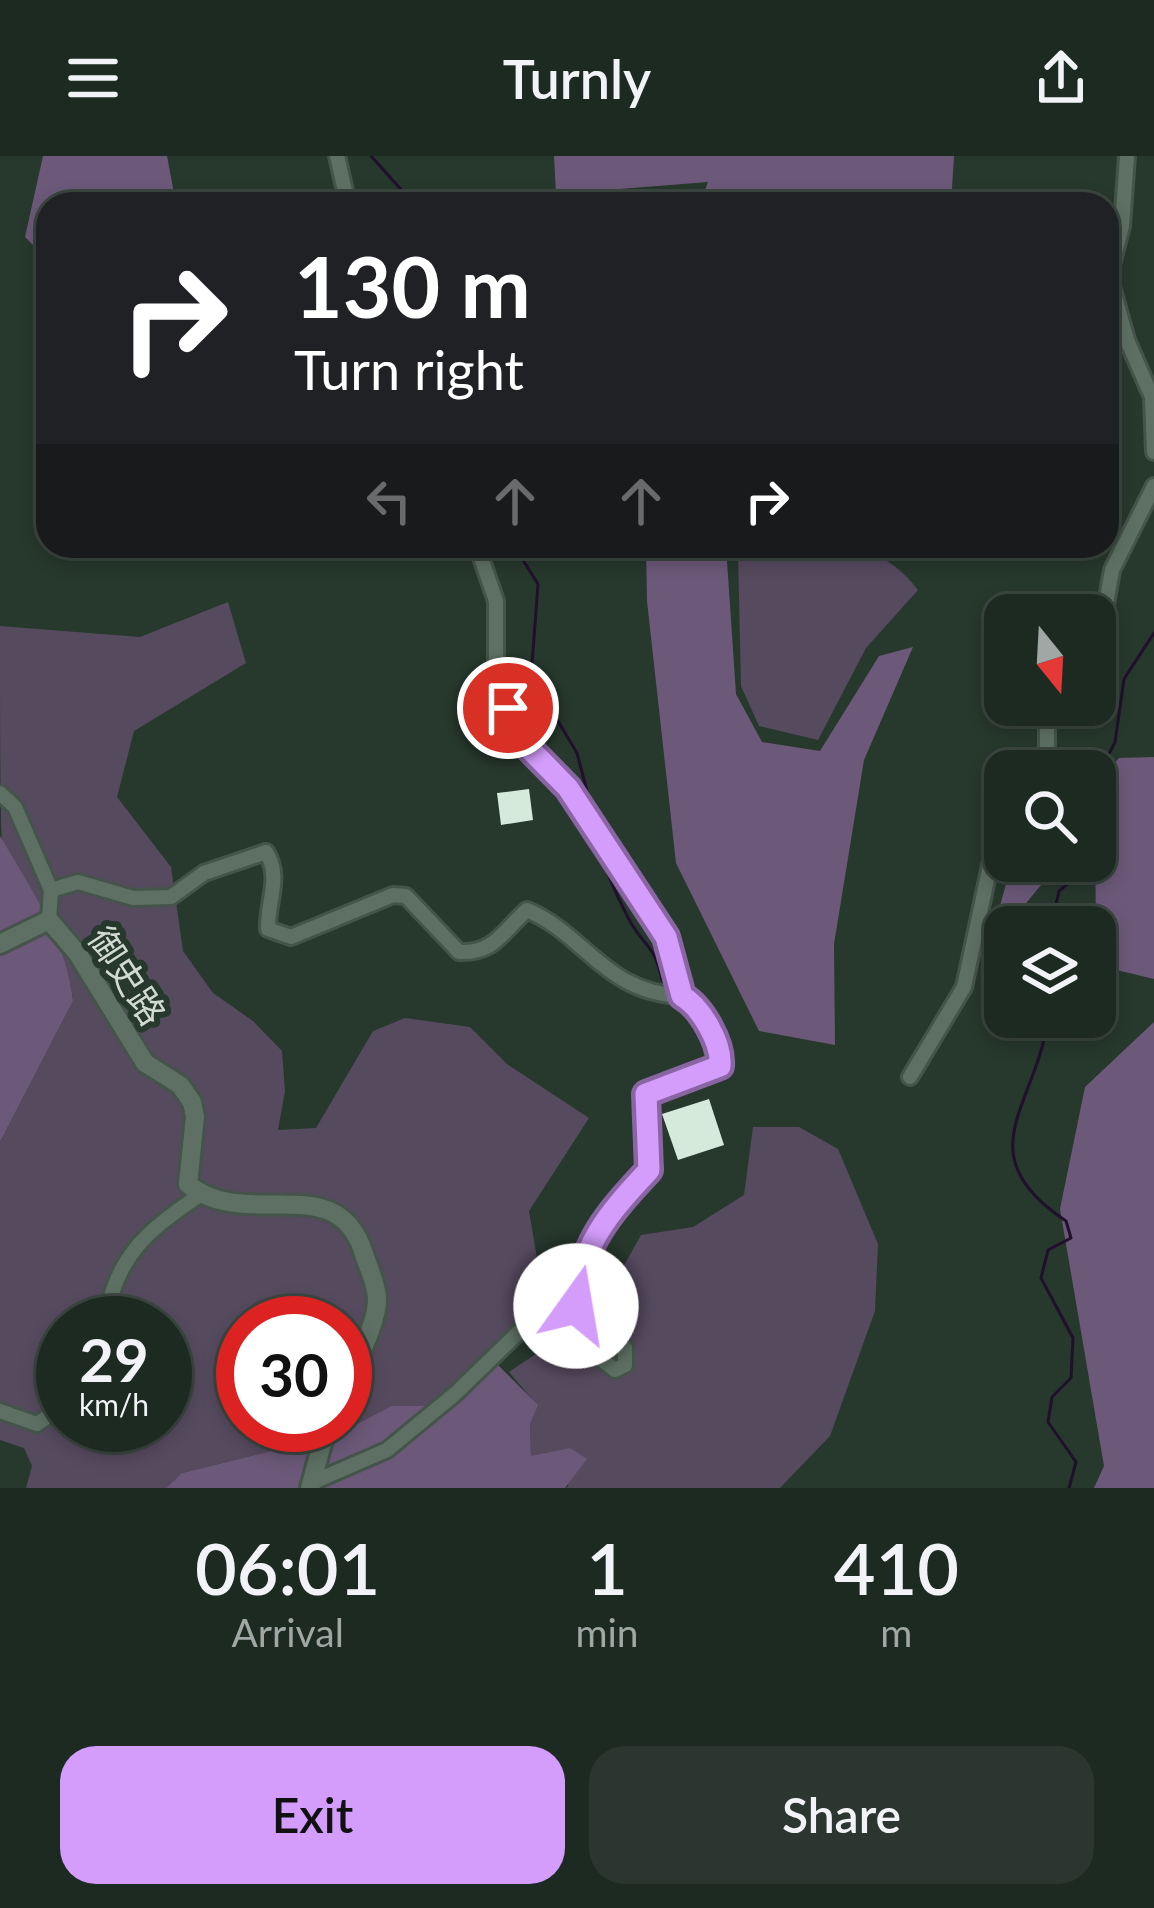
<!DOCTYPE html>
<meta charset="utf-8">
<style>
body{margin:0;font-family:Lato,"Noto Sans TC",sans-serif;background:#2a362f;color:#f1f3f6;height:100vh;display:flex;flex-direction:column;font-size:45px;white-space:nowrap}
*{box-sizing:border-box;margin:0}
p{font-size:39px;color:#a0a7a5}
.icon{flex:none;width:66px;height:66px;fill:none;stroke:currentColor;stroke-width:2;stroke-linecap:round;stroke-linejoin:round}
.map{position:relative;height:1332px;overflow:hidden}
.drawer{display:flex;flex-direction:column;background:#1d2a22;flex:1}
.drawer>*{flex:none}
.banner{position:absolute;left:36px;top:36px;width:1083px;height:366px;border-radius:36px;box-shadow:0 6px 18px #0003,0 0 0 3px #3b4640;background:#202124;color:#fff;overflow:hidden}
.needle{width:78px;rotate:162deg}
.buttons{position:absolute;left:984px;top:438px;display:grid;gap:24px}
.buttons a{display:grid;place-items:center;width:132px;height:132px;border-radius:24px;background:#1d2a22;box-shadow:0 6px 18px #0003,0 0 0 3px #3b4640;font-size:60px}
.speed{position:absolute;left:36px;top:1140px;display:flex;gap:24px;font-size:60px;font-weight:700;text-align:center}
.speed>*{display:grid;place-content:center;width:156px;height:156px;border-radius:50%;background:#1d2a22;box-shadow:0 6px 18px #0003,0 0 0 3px #3b4640;line-height:1}
.speed small{font-size:30px;font-weight:400}
.speed .limit{border:18px solid #d22;background:#fff;color:#111}
.pin{position:absolute;display:grid;place-items:center;width:102px;height:102px;color:#fff;margin:-51px;border:6px solid #fff;border-radius:50%;box-shadow:0 3px 12px #0007}
.me{position:absolute;width:132px;margin:-66px;rotate:13deg;stroke-linejoin:round;filter:drop-shadow(0 0 9px #0008)}
.turn{display:flex;align-items:center;gap:42px;height:252px;padding:0 60px;font-size:54px}
.turn .icon{width:156px;height:156px;stroke-width:2.5}
.turn b{display:block;font-size:84px;line-height:102px}
.lanes{display:flex;align-items:center;height:114px;padding:0 60px;background:#0003;justify-content:center;gap:60px;direction:ltr}
.lanes .off{opacity:.35}
.eta{display:flex;justify-content:space-evenly;align-items:center;height:204px;text-align:center}
.eta b{font-size:72px;font-weight:600;line-height:84px}
.action{display:flex;gap:24px;margin-top:auto;padding:24px 60px}
.action a{flex:1;height:138px;border-radius:36px;background:#d49cfb;color:#111;font-size:48px;font-weight:600;line-height:138px;text-align:center}
.action a+a{background:#2a362f;color:#f1f3f6}
header{display:flex;justify-content:space-between;align-items:center;height:156px;padding:0 60px;background:#1d2a22;font-size:54px;font-weight:600}
.map>svg:first-child{display:block}
</style>
<header><svg class="icon" aria-label="menu" viewBox="0 0 24 24"><path d="M4 6h16M4 12h16M4 18h16"/></svg>Turnly<svg class="icon" aria-label="share" viewBox="0 0 24 24"><path d="M12 15V3M7 8l5-5 5 5M5 13v7h14v-7"/></svg></header>
<div class="map">
<svg width="1154" height="1332" viewBox="0 0 1154 1332">
<rect width="100%" height="100%" fill="#27382d"/>
<g fill="#564a5f" fill-rule="evenodd">
<path d="M753,390c65,0 121,-14 165,44l-52,58 -48,92 -59,-14 -18,-40 -3,-133z"/>
<path d="M228,446l18,61 -112,68 -17,66 54,70 12,84 30,42 40,28 29,30 3,40 -7,39 38,-2 57,-97 32,-13 65,9 37,37 82,54 -60,93 17,100 -96,94 -59,1 -55,29 -154,38 -16,15h-140l6,-22 -8,-18 -24,-8v-298l73,-141c-5,-60 -47,-108 -71,-161 -2,-24 -2,-177 -2,-214l140,11zM63,1167h102v102h-102zM243,1167h102v102h-102z"/>
<path d="M753,971h46l39,22 40,95 -3,67 -45,125 -50,52h-215l4,-2 -38,-30 -1,-32 7,-19 -28,-33 89,-60 43,-77 52,-8 51,-32z"/>
</g>
<g fill="#6c5979">
<path d="M43,0h124l9,48h-128v56l-23,-23z"/>
<path d="M554,0h400l-3,48h-251l8,-22 -152,12z"/>
<path d="M646,390h80l10,148 26,48 58,9 59,-95 34,-9 -49,113 -30,184 1,101 -76,-14 -83,-168 -29,-262z"/>
<path d="M1154,601v222l-58,-14 -1,-181 24,-26z"/>
<path d="M0,680c29,49 68,108 73,165l-73,141z"/>
<path d="M1023,705h38l-73,88 20,-72z"/>
<path d="M1154,866v466h-60l10,-22 -44,-257 25,-122z"/>
<path d="M494,1205l44,44 -8,19 1,32 39,-8 17,11 -22,29h-399l16,-15 154,-38 55,-29 59,-1z"/>
</g>
<g fill="none" stroke-linecap="round" stroke-linejoin="round">
<g stroke="#21102c" stroke-width="3">
<path d="M371,0l43,48"/>
<path d="M514,390l24,38 -6,80 8,27 37,62 15,57"/>
<path d="M1095,626l20,-40 9,-63 30,-46"/>
<path d="M599,687c6,28 18,54 32,80 16,27 23,21 31,57"/>
<path d="M1095,687l9,11 -8,6"/>
<path d="M1051,771l8,-36 36,-30"/>
<path d="M1048,861c-10,88 -84,136 18,204l5,17 -23,12 -7,28 32,60 -2,40 -19,19 -4,25 28,40 -7,26"/>
</g>
</g>
<g fill="#d6eadc">
<path d="M529,633l4,31 -32,5 -4,-32z"/>
<path d="M709,943l15,46 -46,15 -16,-46z"/>
</g>
<g fill="none" stroke-linecap="round" stroke-linejoin="round">
<defs>
<g id="minor">
<path d="M337,0l11,48"/>
<path d="M1127,0l-5,70 -13,50 18,64 25,57 2,55"/>
<path d="M1095,468l11,-20 6,-34 42,-84"/>
<path d="M1047,615v-43l9,-23"/>
<path d="M0,637l15,14 36,83"/>
<path d="M49,764l2,-30 27,-8 55,16 38,-1 33,-24 62,-21c16,25 1,49 2,77l23,8 102,-42 13,1 53,56c35,2 44,-21 68,-42 59,25 78,83 155,86l-16,-59 -32,-43 -27,-52 -39,-54 -49,-50 -23,-60v-77l-19,-55"/>
<path d="M910,921l54,-90 27,-126 14,-18"/>
<path d="M104,1167c15,-71 41,-90 97,-129"/>
<path d="M0,1255l37,13 26,-18"/>
<path d="M309,1328l78,-34 68,-56 77,-75 31,11 52,40 10,-5v-17l-44,-13c-14,-76 19,-113 68,-165l-2,-76 73,-28c2,-23 -19,-59 -38,-70"/>
</g>
<g id="tertiary">
<path d="M0,788l49,-24 29,34 67,109 35,22 12,17 3,15 -7,67c58,49 149,-18 176,70 4,13 13,31 13,45 0,27 -22,63 -32,88"/>
<path d="M310,1332l17,-63"/>
</g>
</defs>
<use href="#minor" stroke="#45544a" stroke-width="20"/>
<use href="#tertiary" stroke="#45544a" stroke-width="24"/>
<use href="#minor" stroke="#5e7064" stroke-width="14"/>
<use href="#tertiary" stroke="#5e7064" stroke-width="18"/>
</g>
<g fill="none" stroke-linecap="round" stroke-linejoin="round">
<defs>
<path id="route" d="M508,552l11,30 49,50 98,149 16,59c19,11 40,47 38,70l-74,28 3,76c-41,44 -69,75 -73,136"/>
</defs>
<use href="#route" stroke="#8a65a3" stroke-width="30"/>
<use href="#route" stroke="#d49cfb" stroke-width="21"/>
</g>
<g text-anchor="middle" stroke-width="12" stroke-linejoin="round" paint-order="stroke">
<g font-size="36" fill="#d1dbd4" stroke="#27382d">
<text transform="translate(127 820) rotate(57)" y="13">御史路</text>
</g>
</g>
</svg>
<div class="buttons">
<a><svg class="needle" viewBox="-14 -14 28 28"><path d="M0-13l5 13h-10z" fill="#e53935"/><path d="M0 13l5-13h-10z" fill="#a0a7a5"/></svg></a>
<a><svg class="icon" aria-label="search" viewBox="0 0 24 24"><circle cx="10" cy="10" r="6"/><path d="M15 15l6 6"/></svg></a>
<a><svg class="icon" aria-label="layers" viewBox="0 0 24 24"><path d="M12 4l9 5-9 5-9-5zM3 14l9 5 9-5"/></svg></a>
</div>
<div class="speed"><div>29<small>km/h</small></div><div class="limit">30</div></div>
<div class="pin" style="left:508px;top:552px;background:#d93025"><svg class="icon" aria-label="arrive" viewBox="0 0 24 24"><path d="M6 21V4h12l-3 4 3 4H6"/></svg></div>
<svg class="me" style="left:576px;top:1150px" viewBox="-20 -20 40 40"><circle r="19" fill="#fff"/><path d="M0-13L10 11 0 6-10 11z" fill="#d49cfb"/></svg>
<div class="banner">
<div class="turn"><svg class="icon" aria-label="right" viewBox="0 0 24 24"><path d="M7 20v-9h11M14 6l5 5-5 5"/></svg><div><b>130 m</b>Turn right</div></div>
<div class="lanes"><svg class="icon off" aria-label="left" viewBox="0 0 24 24"><path d="M17 20v-9H6M10 6l-5 5 5 5"/></svg><svg class="icon off" aria-label="ahead" viewBox="0 0 24 24"><path d="M12 20V5M6 11l6-6 6 6"/></svg><svg class="icon off" aria-label="ahead" viewBox="0 0 24 24"><path d="M12 20V5M6 11l6-6 6 6"/></svg><svg class="icon" aria-label="right" viewBox="0 0 24 24"><path d="M7 20v-9h11M14 6l5 5-5 5"/></svg></div>
</div>
</div>
<section class="drawer">
<div class="eta">
<div><b>06:01</b><p>Arrival</p></div>
<div><b>1</b><p>min</p></div>
<div><b>410</b><p>m</p></div>
</div>
<div class="action"><a>Exit</a><a>Share</a></div>
</section>
